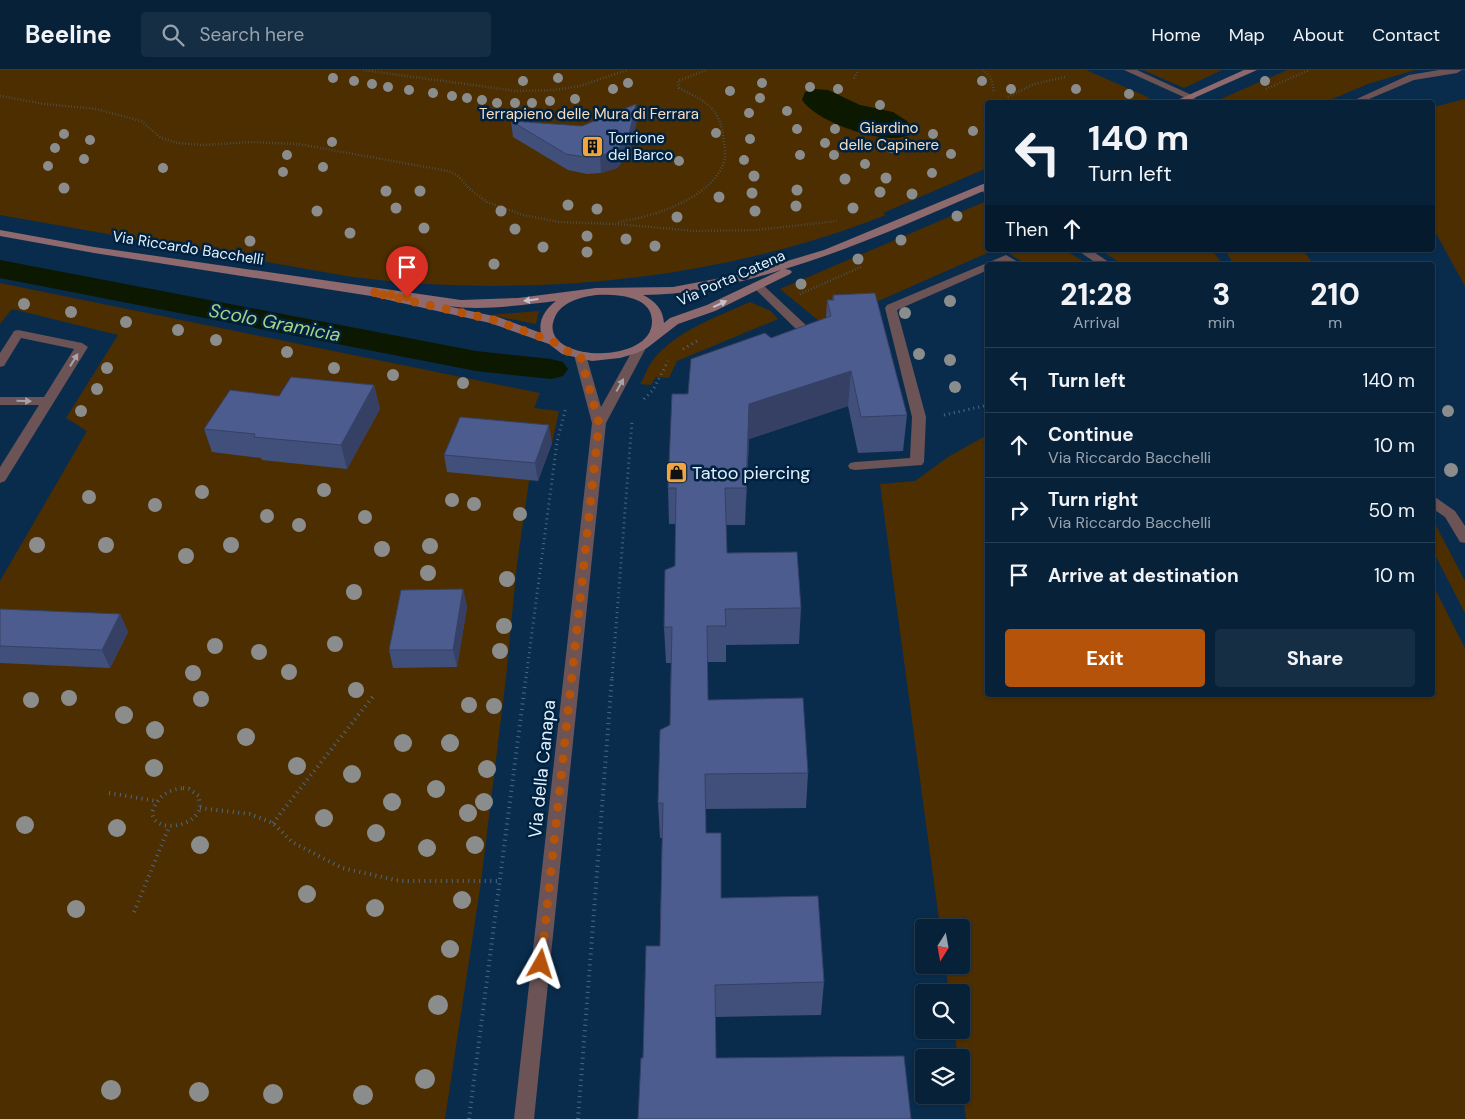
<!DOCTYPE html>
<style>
body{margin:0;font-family:"DM Sans",sans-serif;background:#152e44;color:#f1f3f6;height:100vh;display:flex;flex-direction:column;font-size:19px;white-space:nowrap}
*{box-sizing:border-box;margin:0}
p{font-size:16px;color:#98a3ae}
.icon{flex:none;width:28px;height:28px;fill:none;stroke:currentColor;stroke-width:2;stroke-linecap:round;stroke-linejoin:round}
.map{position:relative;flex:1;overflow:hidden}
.side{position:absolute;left:985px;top:192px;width:450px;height:435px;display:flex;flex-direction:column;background:#072139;border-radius:5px;box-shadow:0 1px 4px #0004,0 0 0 1px #283e53}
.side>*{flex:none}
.top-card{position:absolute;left:985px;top:30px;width:450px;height:152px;border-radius:5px;box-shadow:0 1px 4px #0004,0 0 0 1px #283e53;background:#072139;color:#f1f3f6;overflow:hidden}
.needle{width:32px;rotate:191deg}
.fabs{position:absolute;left:915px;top:849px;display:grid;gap:10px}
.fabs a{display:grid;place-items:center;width:55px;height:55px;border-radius:5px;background:#072139;box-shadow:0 1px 4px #0004,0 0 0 1px #283e53;font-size:25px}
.pin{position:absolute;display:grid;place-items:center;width:42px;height:42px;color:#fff;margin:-51px -21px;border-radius:50% 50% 50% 0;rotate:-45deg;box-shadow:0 0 5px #0007}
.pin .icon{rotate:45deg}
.me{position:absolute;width:55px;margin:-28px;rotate:6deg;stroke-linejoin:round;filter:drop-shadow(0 0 4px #0008)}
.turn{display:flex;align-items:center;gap:18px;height:105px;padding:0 20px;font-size:22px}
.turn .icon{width:65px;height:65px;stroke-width:2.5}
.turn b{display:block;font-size:35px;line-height:42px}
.then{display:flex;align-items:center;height:48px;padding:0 20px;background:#0003;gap:10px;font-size:19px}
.eta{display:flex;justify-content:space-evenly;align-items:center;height:85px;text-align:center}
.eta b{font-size:30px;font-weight:800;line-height:35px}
.button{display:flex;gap:10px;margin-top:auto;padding:10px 20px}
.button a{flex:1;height:58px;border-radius:5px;background:#b45309;color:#fff;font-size:20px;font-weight:800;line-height:58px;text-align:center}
.button a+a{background:#152e44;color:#f1f3f6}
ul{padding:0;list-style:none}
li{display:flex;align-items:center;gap:15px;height:65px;padding:0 20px;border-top:1px solid #283e53}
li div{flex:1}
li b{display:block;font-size:19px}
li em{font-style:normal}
header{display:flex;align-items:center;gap:30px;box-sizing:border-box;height:70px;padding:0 25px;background:#072139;border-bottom:1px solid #283e53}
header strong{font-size:24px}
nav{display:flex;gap:28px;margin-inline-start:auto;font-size:18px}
.search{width:350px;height:45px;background:#152e44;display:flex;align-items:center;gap:12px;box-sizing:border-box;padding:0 18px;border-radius:5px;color:#98a3ae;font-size:19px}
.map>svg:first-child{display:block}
</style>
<header>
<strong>Beeline</strong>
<div class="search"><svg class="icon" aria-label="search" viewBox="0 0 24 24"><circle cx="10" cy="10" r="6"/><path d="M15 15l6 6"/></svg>Search here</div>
<nav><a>Home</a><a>Map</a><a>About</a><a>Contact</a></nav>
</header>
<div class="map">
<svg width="1465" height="1049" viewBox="0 0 1465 1049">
<rect width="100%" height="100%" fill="#092c4c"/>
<g fill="#4c2e01">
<path d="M0,0h1086l64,28 -11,4h-151l-1,66 -104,45 3,2c-168,66 -356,84 -534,62l-352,-62z"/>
<path d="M1143,0h79l-38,18z"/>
<path d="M1287,0h128l-47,14 -43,18h-111z"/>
<path d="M1465,29v187l-32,-58v-121z"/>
<path d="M984,132l3,2 1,46h6l-170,75 -44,-36z"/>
<path d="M1004,180h61l24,15h-62z"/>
<path d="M1100,180h112l11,15h-99z"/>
<path d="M1225,180h78l8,11 -77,4z"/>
<path d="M0,213l540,110 -6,15 25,3 -7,32 -23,38 -12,83 -11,114 -25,204 -36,237h-445v-538l87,-150 -21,-13 52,-83 -106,-26 -12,15z"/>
<path d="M750,232l21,9 7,8 -101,42 -8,17 -13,-1 -5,8 -11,-1c5,-8 8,-18 13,-24 24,-30 64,-43 97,-58z"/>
<path d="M539,241l-3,13 -46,-9z"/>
<path d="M987,365l1,260h444l1,-110 32,63v471h-499l-5,-35v-26l-3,-1 -4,-27h7v-38h-12l-4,-27h16v-37l-21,-1 -60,-443 35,-3 33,-24z"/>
<path d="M1433,450l32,61v32l-32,-62z"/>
</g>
<path fill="#0c1800" d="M815,19l13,1 32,15 33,7 14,9 5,7 -2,7c-5,1 -10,3 -15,3 -25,1 -79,-17 -93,-38l3,-8z"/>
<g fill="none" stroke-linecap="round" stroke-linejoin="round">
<path fill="#0c1800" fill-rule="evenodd" d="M0,190l476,91 75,8 12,3 5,7 -5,7 -12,3 -75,-8 -476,-93z"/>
<g stroke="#4d6983" stroke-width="2.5" stroke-dasharray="0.5 2.5" stroke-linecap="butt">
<path d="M363,0l153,21 38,-1 26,-4 47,-16"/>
<path d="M983,0l8,8 3,14"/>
<path d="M854,8l4,-8"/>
<path d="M1266,19l43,-19"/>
<path d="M0,26l45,8 51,5 45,12 20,17 17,5 26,2 47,-3 47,2 150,27 9,4 14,15 16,12 36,13 36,7 59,2 76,7 63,-1 80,-9"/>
<path d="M1008,27l26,-13 32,-7"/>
<path d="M618,152c35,-5 93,-23 106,-60 2,-6 1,-13 0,-19 -3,-35 -16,-40 -45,-55l-1,-7 28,-11"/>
<path d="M800,224l63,-28"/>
</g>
<g stroke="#4d6983" stroke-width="3" stroke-dasharray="1 4" stroke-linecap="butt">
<path d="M683,279l14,-8"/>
<path d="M644,329l9,-9 15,-29"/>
<path d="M944,345l44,-10"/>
<path d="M526,608l31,-236 9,-35"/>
<path d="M612,608l20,-257"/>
</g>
<g stroke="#4d6983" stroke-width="4" stroke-dasharray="1 4.5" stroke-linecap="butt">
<path d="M183,718l6,1 10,7c0,3 1,9 1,12 -4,16 -34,24 -45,12 -2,-2 -2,-5 -3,-8 6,-15 14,-22 31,-24z"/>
<path d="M109,723l47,8"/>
<path d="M200,738l50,6 23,9 19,19 50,26 58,13h100"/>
<path d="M273,753l102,-129"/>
<path d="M134,842l35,-85"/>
<path d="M469,1049l57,-442"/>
<path d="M578,1049l34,-442"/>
</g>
<g fill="#6b5356" fill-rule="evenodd">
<path d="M1124,0h13l59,27 -2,2h-6z"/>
<path d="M1439,0h23l-5,3 -43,7 -52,22h-12l59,-27z"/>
<path d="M981,115l7,2v8l-12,-7z"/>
<path d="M1077,180h14l22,15h-14z"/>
<path d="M1006,185l17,10h-14l-4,-2 -5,2h-12v5l-91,40 29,107 -2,45 -2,3 -67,5 -5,-1 -2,-3 2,-3 5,-1 55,-4 2,-41 -27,-109 2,-3z"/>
<path d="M758,212l4,2 47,44 2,3c-5,6 -16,9 -23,8l-2,-3 11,-6 -43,-42 -2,-2z"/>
<path d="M18,260l64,13 6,4 -83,134 -5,2v-16l39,-62h-39v-8h44l30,-48 -53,-11 -17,28 -4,1v-14l14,-22z"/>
<path d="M1432,425l23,16 10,15v17l-5,-1 -15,-25 -13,-9z"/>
</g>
<path fill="#6b5356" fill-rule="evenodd" d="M641,272l6,4 -41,77 -72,696h-20l78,-696 -18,-68 6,-4 6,4 15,52 34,-61z"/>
<g fill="#8e696e" fill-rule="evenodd">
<path d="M1244,0h13l-72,32h-12z"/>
<path d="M988,112v7c-67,29 -133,59 -203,80l5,1 2,2 -2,2 -75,37 -37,13 -31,24 -10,5 -17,5 -28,3 -30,-7 -13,-10 -59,-21 -119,-27 -277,-43 -94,-17v-6l94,17 367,53 57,-2 78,-10 77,-1 74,-14 77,-23zM781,200l-74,35 -37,13 -6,5c-1,-14 -9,-22 -21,-28 47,0 93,-11 138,-25zM596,225c18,-1 56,0 56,26 1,46 -118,41 -97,-4 7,-15 25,-20 41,-22zM556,231c-10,7 -18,19 -15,32l-43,-16 -51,-11c36,5 73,-1 109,-5z"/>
</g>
</g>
<g fill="#8b8d8c">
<circle cx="333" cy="8" r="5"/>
<circle cx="558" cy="8" r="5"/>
<circle cx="354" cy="11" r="5"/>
<circle cx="523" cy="11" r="5"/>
<circle cx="982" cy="11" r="5"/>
<circle cx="1265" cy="11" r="5"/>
<circle cx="628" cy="13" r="5"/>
<circle cx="762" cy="13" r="5"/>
<circle cx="372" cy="14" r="5"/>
<circle cx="388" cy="17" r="5"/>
<circle cx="810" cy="17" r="5"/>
<circle cx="613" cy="19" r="5"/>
<circle cx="838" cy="19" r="5"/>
<circle cx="1011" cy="19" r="5"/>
<circle cx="1076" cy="19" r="5"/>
<circle cx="409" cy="20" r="5"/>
<circle cx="730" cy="21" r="5"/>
<circle cx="433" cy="23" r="5"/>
<circle cx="1129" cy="24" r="5"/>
<circle cx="452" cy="26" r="5"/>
<circle cx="467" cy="28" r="5"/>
<circle cx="760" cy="28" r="5"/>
<circle cx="575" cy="29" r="5"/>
<circle cx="482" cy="30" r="5"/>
<circle cx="550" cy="31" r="5"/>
<circle cx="497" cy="33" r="5"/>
<circle cx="515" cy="33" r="5"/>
<circle cx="532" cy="33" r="5"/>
<circle cx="880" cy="35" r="5"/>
<circle cx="787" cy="41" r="5"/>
<circle cx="749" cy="43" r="5"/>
<circle cx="797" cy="59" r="5"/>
<circle cx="835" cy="59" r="5"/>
<circle cx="973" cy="61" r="5"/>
<circle cx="716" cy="63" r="5"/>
<circle cx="64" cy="64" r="5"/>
<circle cx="933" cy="64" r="5"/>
<circle cx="750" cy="69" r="5"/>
<circle cx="90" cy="70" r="5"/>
<circle cx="332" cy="72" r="5"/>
<circle cx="825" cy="73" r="5"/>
<circle cx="55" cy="78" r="5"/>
<circle cx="891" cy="78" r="5"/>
<circle cx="951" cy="84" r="5"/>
<circle cx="287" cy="85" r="5"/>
<circle cx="800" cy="85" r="5"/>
<circle cx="834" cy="85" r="5"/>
<circle cx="84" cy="89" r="5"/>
<circle cx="744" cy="90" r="5"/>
<circle cx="679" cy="91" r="5"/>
<circle cx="865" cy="94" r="5"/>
<circle cx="48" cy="96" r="5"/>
<circle cx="323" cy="97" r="5"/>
<circle cx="163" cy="98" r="5"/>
<circle cx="283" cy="102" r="5"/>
<circle cx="932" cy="103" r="5"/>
<circle cx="754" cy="106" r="5.5"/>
<circle cx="886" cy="108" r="5.5"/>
<circle cx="845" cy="109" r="5.5"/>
<circle cx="64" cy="118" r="5.5"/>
<circle cx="797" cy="120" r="5.5"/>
<circle cx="386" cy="121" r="5.5"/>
<circle cx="420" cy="121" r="5.5"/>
<circle cx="880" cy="122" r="5.5"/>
<circle cx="752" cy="123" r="5.5"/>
<circle cx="912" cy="124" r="5.5"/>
<circle cx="719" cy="127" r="5.5"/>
<circle cx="568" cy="135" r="5.5"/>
<circle cx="796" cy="136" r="5.5"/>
<circle cx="396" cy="138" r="5.5"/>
<circle cx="853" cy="138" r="5.5"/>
<circle cx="597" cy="139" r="5.5"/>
<circle cx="317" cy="141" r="5.5"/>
<circle cx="501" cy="141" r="5.5"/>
<circle cx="755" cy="141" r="5.5"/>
<circle cx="957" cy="146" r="5.5"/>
<circle cx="677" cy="147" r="5.5"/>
<circle cx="424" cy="158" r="5.5"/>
<circle cx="515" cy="159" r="5.5"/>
<circle cx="350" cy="163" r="5.5"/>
<circle cx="587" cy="166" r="5.5"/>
<circle cx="626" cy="169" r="5.5"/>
<circle cx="901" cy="170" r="5.5"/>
<circle cx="250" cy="171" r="5.5"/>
<circle cx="655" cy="176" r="5.5"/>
<circle cx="543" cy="177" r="5.5"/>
<circle cx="587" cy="182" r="5.5"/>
<circle cx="858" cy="189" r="5.5"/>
<circle cx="418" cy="193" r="5.5"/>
<circle cx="494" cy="194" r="5.5"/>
<circle cx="801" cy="214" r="5.5"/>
<circle cx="950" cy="231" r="6"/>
<circle cx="24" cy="234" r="6"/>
<circle cx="71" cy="242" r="6"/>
<circle cx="905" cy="243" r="6"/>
<circle cx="126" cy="252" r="6"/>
<circle cx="178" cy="260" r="6"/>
<circle cx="216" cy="270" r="6"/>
<circle cx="287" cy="282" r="6"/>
<circle cx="919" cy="284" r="6"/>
<circle cx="950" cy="290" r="6"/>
<circle cx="107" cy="298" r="6"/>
<circle cx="334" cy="298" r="6"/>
<circle cx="393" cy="305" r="6"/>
<circle cx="463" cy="313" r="6"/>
<circle cx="955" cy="317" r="6"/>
<circle cx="97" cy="319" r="6"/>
<circle cx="81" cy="341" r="6"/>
<circle cx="1448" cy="341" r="6"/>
<circle cx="1451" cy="400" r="7"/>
<circle cx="324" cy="420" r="7"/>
<circle cx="202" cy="422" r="7"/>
<circle cx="89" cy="427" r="7"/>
<circle cx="452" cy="430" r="7"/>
<circle cx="474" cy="434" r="7"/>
<circle cx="155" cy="435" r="7"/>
<circle cx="520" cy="444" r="7"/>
<circle cx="267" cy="446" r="7"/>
<circle cx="365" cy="447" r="7"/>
<circle cx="299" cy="455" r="7"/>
<circle cx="37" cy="475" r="8"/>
<circle cx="106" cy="475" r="8"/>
<circle cx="231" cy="475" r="8"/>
<circle cx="430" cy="476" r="8"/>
<circle cx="382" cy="479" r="8"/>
<circle cx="186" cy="486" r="8"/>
<circle cx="428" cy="503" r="8"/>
<circle cx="507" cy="509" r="8"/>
<circle cx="354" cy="522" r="8"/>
<circle cx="504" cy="556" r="8"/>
<circle cx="335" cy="574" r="8"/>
<circle cx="215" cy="576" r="8"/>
<circle cx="500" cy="581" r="8"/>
<circle cx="259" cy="582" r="8"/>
<circle cx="289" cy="602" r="8"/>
<circle cx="193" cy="603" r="8"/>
<circle cx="356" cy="620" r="8"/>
<circle cx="69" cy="628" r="8"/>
<circle cx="201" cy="629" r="8"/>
<circle cx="31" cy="630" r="8"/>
<circle cx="469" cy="635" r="8"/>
<circle cx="494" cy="636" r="8"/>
<circle cx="124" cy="645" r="9"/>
<circle cx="155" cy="660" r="9"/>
<circle cx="246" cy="667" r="9"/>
<circle cx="403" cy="673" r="9"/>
<circle cx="450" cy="673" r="9"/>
<circle cx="297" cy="696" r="9"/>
<circle cx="154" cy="698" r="9"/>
<circle cx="487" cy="699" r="9"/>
<circle cx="352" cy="704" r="9"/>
<circle cx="436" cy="719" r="9"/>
<circle cx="392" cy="732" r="9"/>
<circle cx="484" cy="732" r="9"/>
<circle cx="468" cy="743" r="9"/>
<circle cx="324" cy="748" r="9"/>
<circle cx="25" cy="755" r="9"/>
<circle cx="117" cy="758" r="9"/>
<circle cx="376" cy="763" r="9"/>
<circle cx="200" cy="775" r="9"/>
<circle cx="475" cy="775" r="9"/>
<circle cx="427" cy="778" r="9"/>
<circle cx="307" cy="824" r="9"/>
<circle cx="462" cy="830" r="9"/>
<circle cx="375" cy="838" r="9"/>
<circle cx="76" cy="839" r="9"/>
<circle cx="450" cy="879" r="9"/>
<circle cx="438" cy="935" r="10"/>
<circle cx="425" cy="1009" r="10"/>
<circle cx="111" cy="1020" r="10"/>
<circle cx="199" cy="1022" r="10"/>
<circle cx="273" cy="1024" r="10"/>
<circle cx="363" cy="1025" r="10"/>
</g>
<g fill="#414f7b">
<path d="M637,50l-8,35 -12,13 -16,5 -14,1 -19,-4 -55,-33 -2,-16 71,5z"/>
<path d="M833,225l74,120 -4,36 -45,2 -10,-47 -99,33 -4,86h-19l1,28 74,55 -2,36 -73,1v17h-18v38l100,73 -2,35 -100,1v24l15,65 103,84 -3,33 -105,2v41l195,61 -268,-61 17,-112 2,-108h-2l-2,-35 12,-78 1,-62h-5l-2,-36 11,-61v-42h-6l-1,-36 20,-94 83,-56 55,-20 1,-18h5z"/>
<path d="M374,315l6,24 -33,60 -85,-9 -1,-2 -49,-6 -8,-23 75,-33z"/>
<path d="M552,373l-14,38 -91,-9 -3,-17z"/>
<path d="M463,519l4,18 -10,60 -64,1 -4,-18z"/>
<path d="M0,539l120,5 8,18 -18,36 -110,-5z"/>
</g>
<g fill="#354064">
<path d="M636,34l1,16 -8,35 -12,13 -16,5 -1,-17z"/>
<path d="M851,301l-3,35 -99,33 -4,86 1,-37 3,-84z"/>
<path d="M374,315l6,24 -33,60 -6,-24z"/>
<path d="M549,355l3,18 -14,38 -3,-18z"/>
<path d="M463,519l4,18 -10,60 -4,-17z"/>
<path d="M120,544l8,18 -18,36 -8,-18z"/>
</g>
<g fill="#4c5c8f" stroke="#354064">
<path d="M636,34l-8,35 -12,12 -16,5 -15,1 -19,-3 -55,-33 71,5z"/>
<path d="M875,223l32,122 -46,2 -10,-46 -102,33 -3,84h-21l2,65 70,-1 4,56 -76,1 1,17h-19l1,74 95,-2 5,75 -103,1 1,59h15v65l97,-2 6,86 -109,3 1,73 188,-2 7,63h-273l3,-61h2l3,-112h14l3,-143h-5l2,-73 10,-5 2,-98h-8l1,-57 10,-4 1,-78h-8l4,-94h16l3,-35 74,-26 6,5 60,-22 -4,-16h7l-1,-5z"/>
<path d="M291,307l83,8 -33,60 -87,-8 1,-3 -51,-5 26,-39 49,6z"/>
<path d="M460,347l89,8 -14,38 -91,-8z"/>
<path d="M463,519l-10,61h-64l12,-60z"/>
<path d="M0,539l120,5 -18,36 -102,-4z"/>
</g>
<defs><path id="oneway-solid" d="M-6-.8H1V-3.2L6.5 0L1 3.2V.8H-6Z" transform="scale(1.25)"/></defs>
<g fill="#c6c1ca">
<use href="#oneway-solid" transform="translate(531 230) rotate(173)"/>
<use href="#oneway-solid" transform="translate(720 234) rotate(-25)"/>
</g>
<g fill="#a8a2a9">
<use href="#oneway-solid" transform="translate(74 290) rotate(-58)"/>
<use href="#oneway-solid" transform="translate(620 315) rotate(-61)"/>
<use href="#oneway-solid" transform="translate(24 331) rotate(1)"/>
</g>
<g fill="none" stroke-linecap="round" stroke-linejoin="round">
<path stroke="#b45309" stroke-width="9" stroke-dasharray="0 16.2" d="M407,227l-36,-5 123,28 58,21 17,11 11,3 19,68 -58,541"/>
</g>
<defs>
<symbol id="building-square" viewBox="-11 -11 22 22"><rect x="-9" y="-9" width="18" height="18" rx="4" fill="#f1a540" stroke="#002241"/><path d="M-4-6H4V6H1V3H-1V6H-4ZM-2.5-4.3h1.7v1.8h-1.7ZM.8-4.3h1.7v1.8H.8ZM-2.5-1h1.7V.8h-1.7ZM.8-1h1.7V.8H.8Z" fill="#111"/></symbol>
<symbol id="shop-square" viewBox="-11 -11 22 22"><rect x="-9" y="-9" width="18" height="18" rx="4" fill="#f1a540" stroke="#002241"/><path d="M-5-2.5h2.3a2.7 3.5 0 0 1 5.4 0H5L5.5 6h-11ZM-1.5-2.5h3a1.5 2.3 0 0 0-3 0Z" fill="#111"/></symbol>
</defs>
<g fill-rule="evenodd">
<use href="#building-square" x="580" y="64" width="25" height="25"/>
<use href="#shop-square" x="664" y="390" width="25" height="25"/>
</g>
<g text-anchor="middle" stroke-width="5" stroke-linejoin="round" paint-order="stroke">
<g font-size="15" fill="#f6ddc1" stroke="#002241">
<text x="589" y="49">Terrapieno delle Mura di Ferrara</text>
<text x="889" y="63">Giardino<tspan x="889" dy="17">delle Capinere</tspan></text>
</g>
<g font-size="15" fill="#e4f0fc" stroke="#002241" text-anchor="start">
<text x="608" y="73">Torrione<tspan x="608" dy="17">del Barco</tspan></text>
</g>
<g font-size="15" fill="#e4f0fc" stroke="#002241">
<text transform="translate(188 178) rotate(9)" y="5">Via Riccardo Bacchelli</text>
<text transform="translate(731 208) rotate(-24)" y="5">Via Porta Catena</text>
</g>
<g font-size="18" fill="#e4f0fc" stroke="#002241" text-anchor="start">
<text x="692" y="409">Tatoo piercing</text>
</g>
<g font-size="18" fill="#e4f0fc" stroke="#002241">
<text transform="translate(542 699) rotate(-84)" y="6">Via della Canapa</text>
</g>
<g font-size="19" font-style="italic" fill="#abd282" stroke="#002241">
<text transform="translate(275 252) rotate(11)" y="7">Scolo Gramicia</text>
</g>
</g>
</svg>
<div class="fabs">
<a><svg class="needle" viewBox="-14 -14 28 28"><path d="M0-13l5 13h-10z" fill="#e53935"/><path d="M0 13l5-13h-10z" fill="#98a3ae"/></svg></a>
<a><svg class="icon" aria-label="search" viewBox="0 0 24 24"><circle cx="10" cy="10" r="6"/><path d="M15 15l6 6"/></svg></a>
<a><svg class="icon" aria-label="layers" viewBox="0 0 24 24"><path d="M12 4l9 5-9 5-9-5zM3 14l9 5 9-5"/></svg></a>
</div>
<div class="pin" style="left:407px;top:227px;background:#d93025"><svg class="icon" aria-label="arrive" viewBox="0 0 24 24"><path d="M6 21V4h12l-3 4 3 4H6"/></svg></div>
<svg class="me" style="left:541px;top:894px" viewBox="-20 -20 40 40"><path d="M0-17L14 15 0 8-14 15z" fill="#b45309" stroke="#fff" stroke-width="4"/></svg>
<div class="top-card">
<div class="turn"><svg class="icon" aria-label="left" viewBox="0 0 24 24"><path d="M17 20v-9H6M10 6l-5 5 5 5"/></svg><div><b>140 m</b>Turn left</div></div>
<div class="then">Then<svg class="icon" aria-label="ahead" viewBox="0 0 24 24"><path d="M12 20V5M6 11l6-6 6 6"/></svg></div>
</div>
<section class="side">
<div class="eta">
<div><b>21:28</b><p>Arrival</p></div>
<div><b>3</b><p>min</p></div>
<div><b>210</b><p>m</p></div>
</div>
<ul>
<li><svg class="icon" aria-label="left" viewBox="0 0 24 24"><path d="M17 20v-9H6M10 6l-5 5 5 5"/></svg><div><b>Turn left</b></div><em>140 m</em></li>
<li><svg class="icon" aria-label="ahead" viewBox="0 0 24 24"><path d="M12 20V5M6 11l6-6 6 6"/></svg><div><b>Continue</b><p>Via Riccardo Bacchelli</p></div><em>10 m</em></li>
<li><svg class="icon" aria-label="right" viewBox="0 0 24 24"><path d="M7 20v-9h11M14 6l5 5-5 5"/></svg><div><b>Turn right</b><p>Via Riccardo Bacchelli</p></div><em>50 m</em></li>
<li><svg class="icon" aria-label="arrive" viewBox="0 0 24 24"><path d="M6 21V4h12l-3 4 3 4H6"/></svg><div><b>Arrive at destination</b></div><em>10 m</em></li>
</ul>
<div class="button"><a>Exit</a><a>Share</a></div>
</section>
</div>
